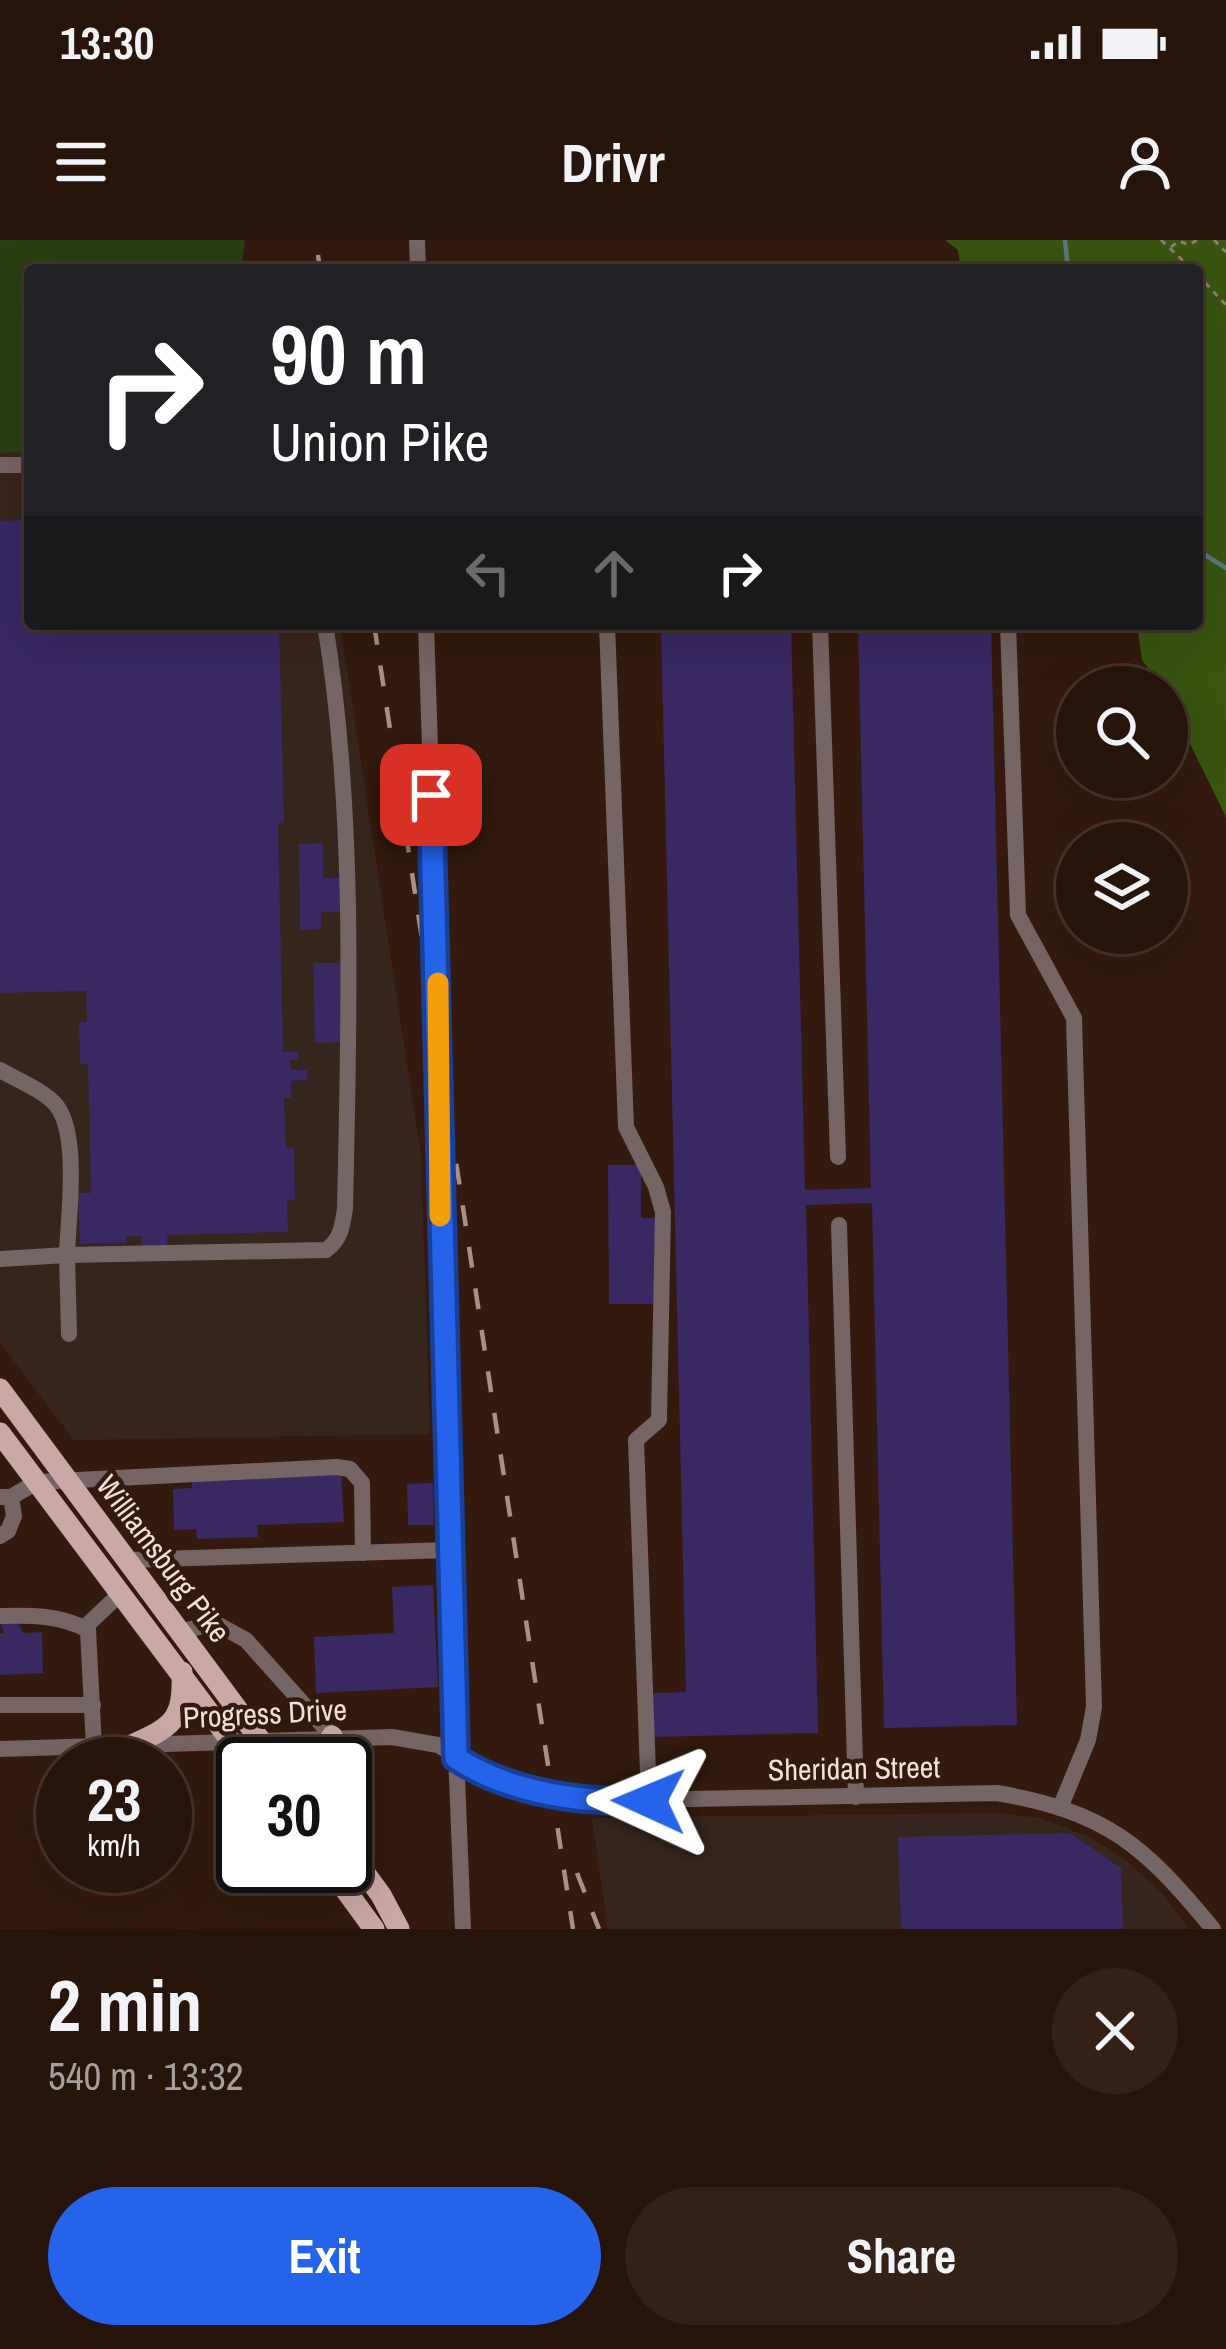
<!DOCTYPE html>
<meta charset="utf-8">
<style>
body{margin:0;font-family:"Archivo Narrow",sans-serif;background:#332118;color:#f1f3f6;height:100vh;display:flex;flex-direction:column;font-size:45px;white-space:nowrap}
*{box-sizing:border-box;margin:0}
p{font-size:39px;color:#a49e9c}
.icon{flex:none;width:66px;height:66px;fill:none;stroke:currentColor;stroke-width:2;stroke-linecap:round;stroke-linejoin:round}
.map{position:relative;height:1689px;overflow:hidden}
.drawer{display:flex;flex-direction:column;background:#27140a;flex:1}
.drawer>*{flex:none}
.guide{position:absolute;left:24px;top:24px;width:1179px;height:366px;border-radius:12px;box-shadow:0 12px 48px #0002,0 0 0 3px #43332b;background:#202124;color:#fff;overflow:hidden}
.tools{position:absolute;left:1056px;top:426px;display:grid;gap:24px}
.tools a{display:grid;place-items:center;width:132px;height:132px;border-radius:50%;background:#27140a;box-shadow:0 12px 48px #0002,0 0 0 3px #43332b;font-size:60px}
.speed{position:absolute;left:36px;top:1497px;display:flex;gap:24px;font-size:60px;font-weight:700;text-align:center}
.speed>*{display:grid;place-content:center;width:156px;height:156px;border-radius:50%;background:#27140a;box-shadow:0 12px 48px #0002,0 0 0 3px #43332b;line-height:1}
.speed small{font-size:30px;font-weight:400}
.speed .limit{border:6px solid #111;border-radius:18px;background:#fff;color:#111}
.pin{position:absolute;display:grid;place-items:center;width:102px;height:102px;color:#fff;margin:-51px;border-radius:24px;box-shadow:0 6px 18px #0006}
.me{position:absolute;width:132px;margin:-66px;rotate:271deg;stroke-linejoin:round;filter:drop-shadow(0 0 9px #0008)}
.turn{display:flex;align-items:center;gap:42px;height:252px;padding:0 48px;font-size:54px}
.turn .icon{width:156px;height:156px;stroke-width:2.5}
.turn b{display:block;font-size:84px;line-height:102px}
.lanes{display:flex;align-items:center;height:114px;padding:0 48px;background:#0003;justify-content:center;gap:60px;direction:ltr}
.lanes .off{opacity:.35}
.round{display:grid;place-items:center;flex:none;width:126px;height:126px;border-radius:63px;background:#332118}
.headline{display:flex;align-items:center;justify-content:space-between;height:204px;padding:0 48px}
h1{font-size:72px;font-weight:800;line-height:90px}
.action{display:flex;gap:24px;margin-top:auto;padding:24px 48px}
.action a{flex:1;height:138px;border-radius:72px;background:#2563eb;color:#fff;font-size:48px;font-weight:800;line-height:138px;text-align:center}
.action a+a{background:#332118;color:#f1f3f6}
.status{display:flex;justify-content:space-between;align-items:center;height:84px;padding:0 60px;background:#27140a;direction:ltr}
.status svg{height:33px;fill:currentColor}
header{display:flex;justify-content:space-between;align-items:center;height:156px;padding:0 48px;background:#27140a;font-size:54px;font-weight:800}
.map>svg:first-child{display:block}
</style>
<div class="status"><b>13:30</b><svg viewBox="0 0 49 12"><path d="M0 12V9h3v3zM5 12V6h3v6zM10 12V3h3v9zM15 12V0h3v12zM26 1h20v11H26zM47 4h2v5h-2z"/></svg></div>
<header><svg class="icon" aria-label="menu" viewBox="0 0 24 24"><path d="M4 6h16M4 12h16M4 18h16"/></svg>Drivr<svg class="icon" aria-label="person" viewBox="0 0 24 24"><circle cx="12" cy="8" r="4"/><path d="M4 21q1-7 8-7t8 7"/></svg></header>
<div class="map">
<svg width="1226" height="1689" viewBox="0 0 1226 1689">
<rect width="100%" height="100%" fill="#341a0e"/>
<g fill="#36251c">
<path d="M30,212v172h310l81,532 9,278 -356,6 -74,-97v-890z"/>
<path d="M996,1573l44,5 50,19 36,23 35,32 28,37h-581l-16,-111z"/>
</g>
<path fill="#2b3e12" d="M0,0h245l-4,30h-211v182l-30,1z"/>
<path fill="#395510" d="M945,0h281v577l-59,-120v-10h-5l-20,-27 -5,-36h60v-354h-236l-3,-20z"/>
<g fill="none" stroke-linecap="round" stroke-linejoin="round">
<g stroke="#58777f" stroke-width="4.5">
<path d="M1065,0l3,30"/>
<path d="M1197,310l29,18"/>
</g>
</g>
<g fill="#392862">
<path d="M30,280v104h249l5,199h-6l5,229h15l1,8h-9l1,10h16v10l-16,1v17h-7l2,50 8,-1 1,53h-8l1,32 -121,3v11h-25l-1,-10h-15l1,7 -47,1 -2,-51h13l-3,-129h-8l-1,-42h8l-1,-31 -86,2v-472z"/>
<path d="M661,384h130l14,566 66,-2 -13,-564h133l26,1101 -133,3 -12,-525 -66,2 12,528 -165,4 -1,-44 34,-1z"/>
<path d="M323,603v35h18l1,34h-21v17l-21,1 -1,-86z"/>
<path d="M313,723h27l2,79 -27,1z"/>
<path d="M608,925h33v53h17l1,86h-50z"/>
<path d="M341,1233l3,49 -87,3 1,12 -61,2 -1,-10 -22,1 -1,-41 19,-1v-9z"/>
<path d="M433,1243l1,42h-26l-1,-41z"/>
<path d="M433,1345l5,102 -122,6 -2,-56 80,-4 -2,-46z"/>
<path d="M15,1377l8,16 19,-1 1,41 -43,2v-42h4l-4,-10z"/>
<path d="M1070,1593l51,35 2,61h-222l-3,-92z"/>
</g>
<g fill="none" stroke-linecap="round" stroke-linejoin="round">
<g stroke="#917b71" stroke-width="3" stroke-dasharray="6 6" stroke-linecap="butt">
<path d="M1161,0l32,30"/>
<path d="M1214,0l12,12"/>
<path d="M1171,7l8,-6 10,4 8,-5"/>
<path d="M1197,34l29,31"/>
</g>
<g stroke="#756564" stroke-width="16">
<path d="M417,0l1,30"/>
<path d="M0,225h30"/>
<path d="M426,384l11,341 11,585 15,379"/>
<path d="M607,384l19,503 30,60 7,25 -4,208 -23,20 13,361"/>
<path d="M820,384l18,533"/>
<path d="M1008,384l10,291 56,103 20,689 -6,33 -28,68"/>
<path d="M0,830c17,10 43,20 56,35 24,29 12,113 11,150l259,-5c15,-11 16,-23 19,-41 4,-190 11,-398 -20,-585"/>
<path d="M839,985l17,572"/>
<path d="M0,1019l67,-4 2,79"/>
<path d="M0,1257h11l26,-15 300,-15 13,2 12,14 1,70"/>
<path d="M0,1296l8,-5 6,-15 -3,-19"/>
<path d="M128,1320l320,-10"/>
<path d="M0,1376c32,-1 60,-1 88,14l6,117"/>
<path d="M84,1388l37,-35"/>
<path d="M180,1392l35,-9 31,17 86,96"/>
<path d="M0,1465h93"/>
<path d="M0,1509l392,-12 46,8 58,35 97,21 404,-8c110,19 147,52 216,136"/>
</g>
<g stroke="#caa8a6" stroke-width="21">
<path d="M0,1149l278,375"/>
<path d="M0,1193l248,331"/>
<path d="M127,1507c44,-20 57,-24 55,-75"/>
<path d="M316,1524l16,-28"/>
<path d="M345,1606l36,49 18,34"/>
<path d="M328,1626l46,63"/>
</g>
<g stroke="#a79188" stroke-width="4.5" stroke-dasharray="21 21" stroke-linecap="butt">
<path d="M318,15l2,15"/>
<path d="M374,384l199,1305"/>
<path d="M577,1633l22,56"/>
</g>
</g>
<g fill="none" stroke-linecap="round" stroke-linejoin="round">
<defs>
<path id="route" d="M431,555l25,963c57,37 127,45 193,43"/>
</defs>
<use href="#route" stroke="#184099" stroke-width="30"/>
<use href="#route" stroke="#2563eb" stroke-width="21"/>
<path stroke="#f59e0b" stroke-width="21" d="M438,743l2,233"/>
</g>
<g text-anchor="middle" stroke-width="9" stroke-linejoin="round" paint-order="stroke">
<g font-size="30" fill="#f3e0d8" stroke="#341a0e">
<text transform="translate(163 1319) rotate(53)" y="10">Williamsburg Pike</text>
<text transform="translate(265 1474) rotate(-3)" y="10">Progress Drive</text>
<text transform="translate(854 1529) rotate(-1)" y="10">Sheridan Street</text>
</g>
</g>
</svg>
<div class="tools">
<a><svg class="icon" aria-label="search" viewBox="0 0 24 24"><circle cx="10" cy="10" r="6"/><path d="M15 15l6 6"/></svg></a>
<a><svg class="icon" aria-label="layers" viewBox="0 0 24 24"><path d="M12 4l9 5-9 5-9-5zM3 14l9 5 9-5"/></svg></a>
</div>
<div class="speed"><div>23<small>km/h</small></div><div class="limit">30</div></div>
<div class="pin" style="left:431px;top:555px;background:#d93025"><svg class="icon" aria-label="arrive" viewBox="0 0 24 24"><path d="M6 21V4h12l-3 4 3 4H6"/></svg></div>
<svg class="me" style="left:649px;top:1561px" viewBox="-20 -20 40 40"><path d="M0-17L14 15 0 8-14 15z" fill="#2563eb" stroke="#fff" stroke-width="4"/></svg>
<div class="guide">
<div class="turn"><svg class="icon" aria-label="right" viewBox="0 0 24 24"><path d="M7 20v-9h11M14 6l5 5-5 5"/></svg><div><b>90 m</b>Union Pike</div></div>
<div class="lanes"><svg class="icon off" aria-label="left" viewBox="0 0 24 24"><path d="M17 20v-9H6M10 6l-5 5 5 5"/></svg><svg class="icon off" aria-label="ahead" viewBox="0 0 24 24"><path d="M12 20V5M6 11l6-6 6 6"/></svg><svg class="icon" aria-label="right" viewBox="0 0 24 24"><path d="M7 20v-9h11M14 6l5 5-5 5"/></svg></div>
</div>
</div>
<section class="drawer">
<div class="headline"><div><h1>2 min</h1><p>540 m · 13:32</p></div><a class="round"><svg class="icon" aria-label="close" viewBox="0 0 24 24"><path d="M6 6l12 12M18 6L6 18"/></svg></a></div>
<div class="action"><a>Exit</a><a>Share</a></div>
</section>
